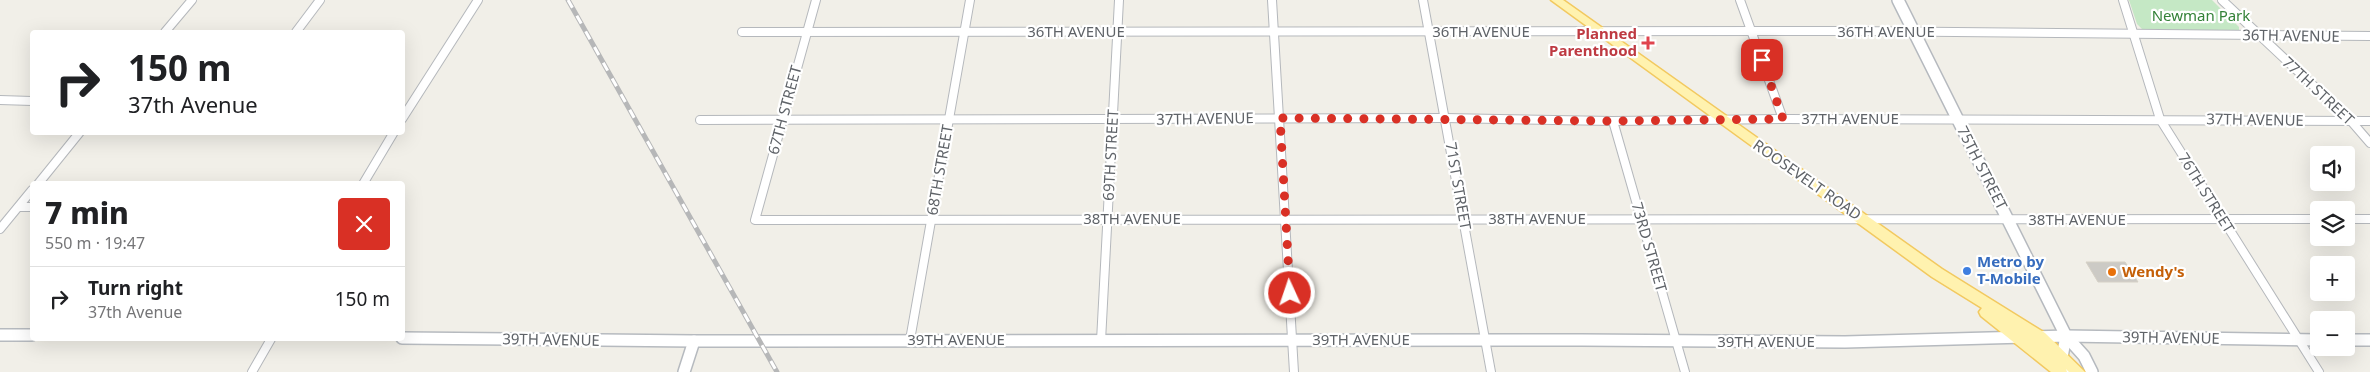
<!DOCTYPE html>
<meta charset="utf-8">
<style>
body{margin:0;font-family:"Noto Sans",sans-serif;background:#f6f6f6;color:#202124;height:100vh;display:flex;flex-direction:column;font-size:19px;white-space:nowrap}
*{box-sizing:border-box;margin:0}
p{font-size:16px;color:#757577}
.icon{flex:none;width:28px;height:28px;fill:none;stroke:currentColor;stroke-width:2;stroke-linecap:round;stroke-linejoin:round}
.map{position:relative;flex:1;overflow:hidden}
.sheet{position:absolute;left:30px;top:181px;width:375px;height:160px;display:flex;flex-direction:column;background:#fff;border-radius:5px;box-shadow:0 5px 20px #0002}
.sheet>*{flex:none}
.guide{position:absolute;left:30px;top:30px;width:375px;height:105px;border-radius:5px;box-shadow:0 5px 20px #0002;background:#fff;color:#202124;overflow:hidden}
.buttons{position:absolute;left:2310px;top:146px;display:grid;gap:10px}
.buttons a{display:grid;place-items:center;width:45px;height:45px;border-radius:5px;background:#fff;box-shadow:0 5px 20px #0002;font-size:25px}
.pin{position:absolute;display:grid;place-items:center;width:42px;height:42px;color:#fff;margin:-21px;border-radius:10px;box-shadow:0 2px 8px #0006}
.me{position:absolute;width:55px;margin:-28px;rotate:357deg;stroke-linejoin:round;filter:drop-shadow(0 0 4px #0008)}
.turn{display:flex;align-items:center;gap:18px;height:105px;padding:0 15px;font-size:22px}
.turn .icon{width:65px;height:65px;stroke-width:2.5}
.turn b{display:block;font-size:35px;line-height:42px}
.round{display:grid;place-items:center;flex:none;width:52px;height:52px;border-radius:5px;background:#f6f6f6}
.overview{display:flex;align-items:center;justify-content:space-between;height:85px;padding:0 15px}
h1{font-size:30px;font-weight:800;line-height:38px}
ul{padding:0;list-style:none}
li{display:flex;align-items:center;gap:15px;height:65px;padding:0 15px;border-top:1px solid #e0e0e0}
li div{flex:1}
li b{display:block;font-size:19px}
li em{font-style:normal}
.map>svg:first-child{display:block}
</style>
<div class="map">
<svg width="2370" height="372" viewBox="0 0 2370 372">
<rect width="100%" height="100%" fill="#f1efe8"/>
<path fill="#c5e8c5" d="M2129,0h83l27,27v4l-3,2 -93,-3 -6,-6z"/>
<path fill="#cccac5" stroke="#d6d1c6" d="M2086,262h39l13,20h-40z"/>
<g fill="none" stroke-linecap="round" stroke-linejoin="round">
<defs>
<g id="street">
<path d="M816,0l-61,220 1564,-1"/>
<path d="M1272,0l22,372"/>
<path d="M1423,0l68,372"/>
<path d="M1740,0l43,119"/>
<path d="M2123,0l37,119 159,253"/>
<path d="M2222,0l129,121 19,22"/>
<path d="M165,32l27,-32"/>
<path d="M296,32l24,-32"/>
<path d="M742,32l1108,-1 520,5"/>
<path d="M0,100l32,1"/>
<path d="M402,119l76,-119"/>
<path d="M700,120l745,-2 168,3 170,-2 587,2"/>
<path d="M1613,121l72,251"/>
<path d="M38,184l42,-52"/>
<path d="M363,184l31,-52"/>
<path d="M19,207h13"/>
<path d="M2346,219h24"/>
<path d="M0,229l32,-39"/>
<path d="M910,340l60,-340"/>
<path d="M1101,341l18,-341"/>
<path d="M252,372l19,-33"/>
</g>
<g id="secondary">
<path d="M1898,0l168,336 18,20 8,16"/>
<path d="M0,335h32"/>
<path d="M2066,336l-4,21 5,15"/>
<path d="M402,338l292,3 888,-1 263,2 221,-6 253,4"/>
<path d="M2346,340h24"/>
<path d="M684,372l10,-31"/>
</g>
<path id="primary" d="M1551,0h12l379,269 103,64 40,39h-16l-3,-3 1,3h-16l-70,-56 -2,-4 3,-4 -50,-31z"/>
</defs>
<use href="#street" stroke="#b5b8bc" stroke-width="10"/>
<use href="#secondary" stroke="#b6babf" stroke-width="14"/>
<use href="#primary" stroke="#f2c960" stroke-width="3"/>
<use href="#street" stroke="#fff" stroke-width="8"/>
<use href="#secondary" stroke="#fff" stroke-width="11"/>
<use href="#primary" fill="#fff2af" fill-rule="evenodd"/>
<defs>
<path id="rail" d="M568,0l209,372"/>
</defs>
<use href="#rail" stroke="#b6b7b8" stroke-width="5"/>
<use href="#rail" stroke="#fff" stroke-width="3" stroke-dasharray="9" stroke-linecap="butt"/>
</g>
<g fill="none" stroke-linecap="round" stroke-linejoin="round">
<path stroke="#d93025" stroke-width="9" stroke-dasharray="0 16.2" d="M1290,293l-10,-175 333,3 170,-2 -21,-59"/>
</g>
<path fill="#e0444e" stroke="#fff" stroke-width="2" d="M1645.5 35.5h5v5h5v5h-5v5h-5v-5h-5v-5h5z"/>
<circle fill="#3f7fe0" stroke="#fff" stroke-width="2" cx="1967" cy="271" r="5"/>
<circle fill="#e8710a" stroke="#fff" stroke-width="2" cx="2112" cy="272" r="5"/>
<g text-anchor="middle" stroke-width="4.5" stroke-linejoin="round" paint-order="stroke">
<g font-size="15" fill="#348238" stroke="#fff">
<text x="2201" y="21">Newman Park</text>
</g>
<g font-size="15" fill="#5f6368" stroke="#fff">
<text x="1076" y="37">36TH AVENUE</text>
<text x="1481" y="37">36TH AVENUE</text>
<text x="1886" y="37">36TH AVENUE</text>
<text transform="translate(2291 36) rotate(1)" y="5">36TH AVENUE</text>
<text transform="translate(2318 91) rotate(43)" y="5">77TH STREET</text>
<text transform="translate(785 110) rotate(-75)" y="5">67TH STREET</text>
<text transform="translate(1205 119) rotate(-1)" y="5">37TH AVENUE</text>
<text x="1850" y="124">37TH AVENUE</text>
<text transform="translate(2255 120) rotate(1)" y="5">37TH AVENUE</text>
<text transform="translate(1111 155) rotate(-87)" y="5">69TH STREET</text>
<text transform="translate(1982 168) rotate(63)" y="5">75TH STREET</text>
<text transform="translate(940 170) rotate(-80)" y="5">68TH STREET</text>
<text transform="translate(1807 180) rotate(35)" y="5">ROOSEVELT ROAD</text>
<text transform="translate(1458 186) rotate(80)" y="5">71ST STREET</text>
<text transform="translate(2206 193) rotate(58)" y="5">76TH STREET</text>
<text x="1132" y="224">38TH AVENUE</text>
<text x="1537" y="224">38TH AVENUE</text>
<text x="2077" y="225">38TH AVENUE</text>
<text transform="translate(1649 247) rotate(74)" y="5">73RD STREET</text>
<text transform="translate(2171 338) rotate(1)" y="5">39TH AVENUE</text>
<text transform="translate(551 340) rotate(1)" y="5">39TH AVENUE</text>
<text x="956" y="345">39TH AVENUE</text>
<text x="1361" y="345">39TH AVENUE</text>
<text x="1766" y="347">39TH AVENUE</text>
</g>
<g font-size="15" font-weight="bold" fill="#be3a42" stroke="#fff" text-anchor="end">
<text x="1637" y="39">Planned<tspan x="1637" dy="17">Parenthood</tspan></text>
</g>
<g font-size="15" font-weight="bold" fill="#366cbe" stroke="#fff" text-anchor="start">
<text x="1977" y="267">Metro by<tspan x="1977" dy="17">T-Mobile</tspan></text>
</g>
<g font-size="15" font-weight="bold" fill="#c56008" stroke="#fff" text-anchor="start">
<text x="2122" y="277">Wendy's</text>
</g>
</g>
</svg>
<div class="buttons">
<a><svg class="icon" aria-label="sound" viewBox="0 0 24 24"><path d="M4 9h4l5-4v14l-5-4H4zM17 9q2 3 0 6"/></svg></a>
<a><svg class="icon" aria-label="layers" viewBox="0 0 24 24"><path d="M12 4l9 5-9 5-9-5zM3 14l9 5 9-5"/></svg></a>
<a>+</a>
<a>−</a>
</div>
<div class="pin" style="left:1762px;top:60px;background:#d93025"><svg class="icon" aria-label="arrive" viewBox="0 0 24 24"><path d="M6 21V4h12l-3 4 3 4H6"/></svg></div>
<svg class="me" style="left:1290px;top:293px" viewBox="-20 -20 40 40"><circle r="17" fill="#d93025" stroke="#fff" stroke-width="3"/><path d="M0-11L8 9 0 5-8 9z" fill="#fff"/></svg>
<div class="guide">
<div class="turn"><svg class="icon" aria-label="right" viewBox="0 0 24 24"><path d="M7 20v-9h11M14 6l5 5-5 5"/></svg><div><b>150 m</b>37th Avenue</div></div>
</div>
<section class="sheet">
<div class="overview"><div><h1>7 min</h1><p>550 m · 19:47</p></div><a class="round" style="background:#d93025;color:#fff"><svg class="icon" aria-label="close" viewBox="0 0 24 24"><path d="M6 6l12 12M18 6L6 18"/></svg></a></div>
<ul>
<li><svg class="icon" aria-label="right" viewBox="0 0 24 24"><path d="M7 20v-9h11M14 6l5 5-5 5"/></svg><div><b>Turn right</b><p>37th Avenue</p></div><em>150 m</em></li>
</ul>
</section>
</div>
